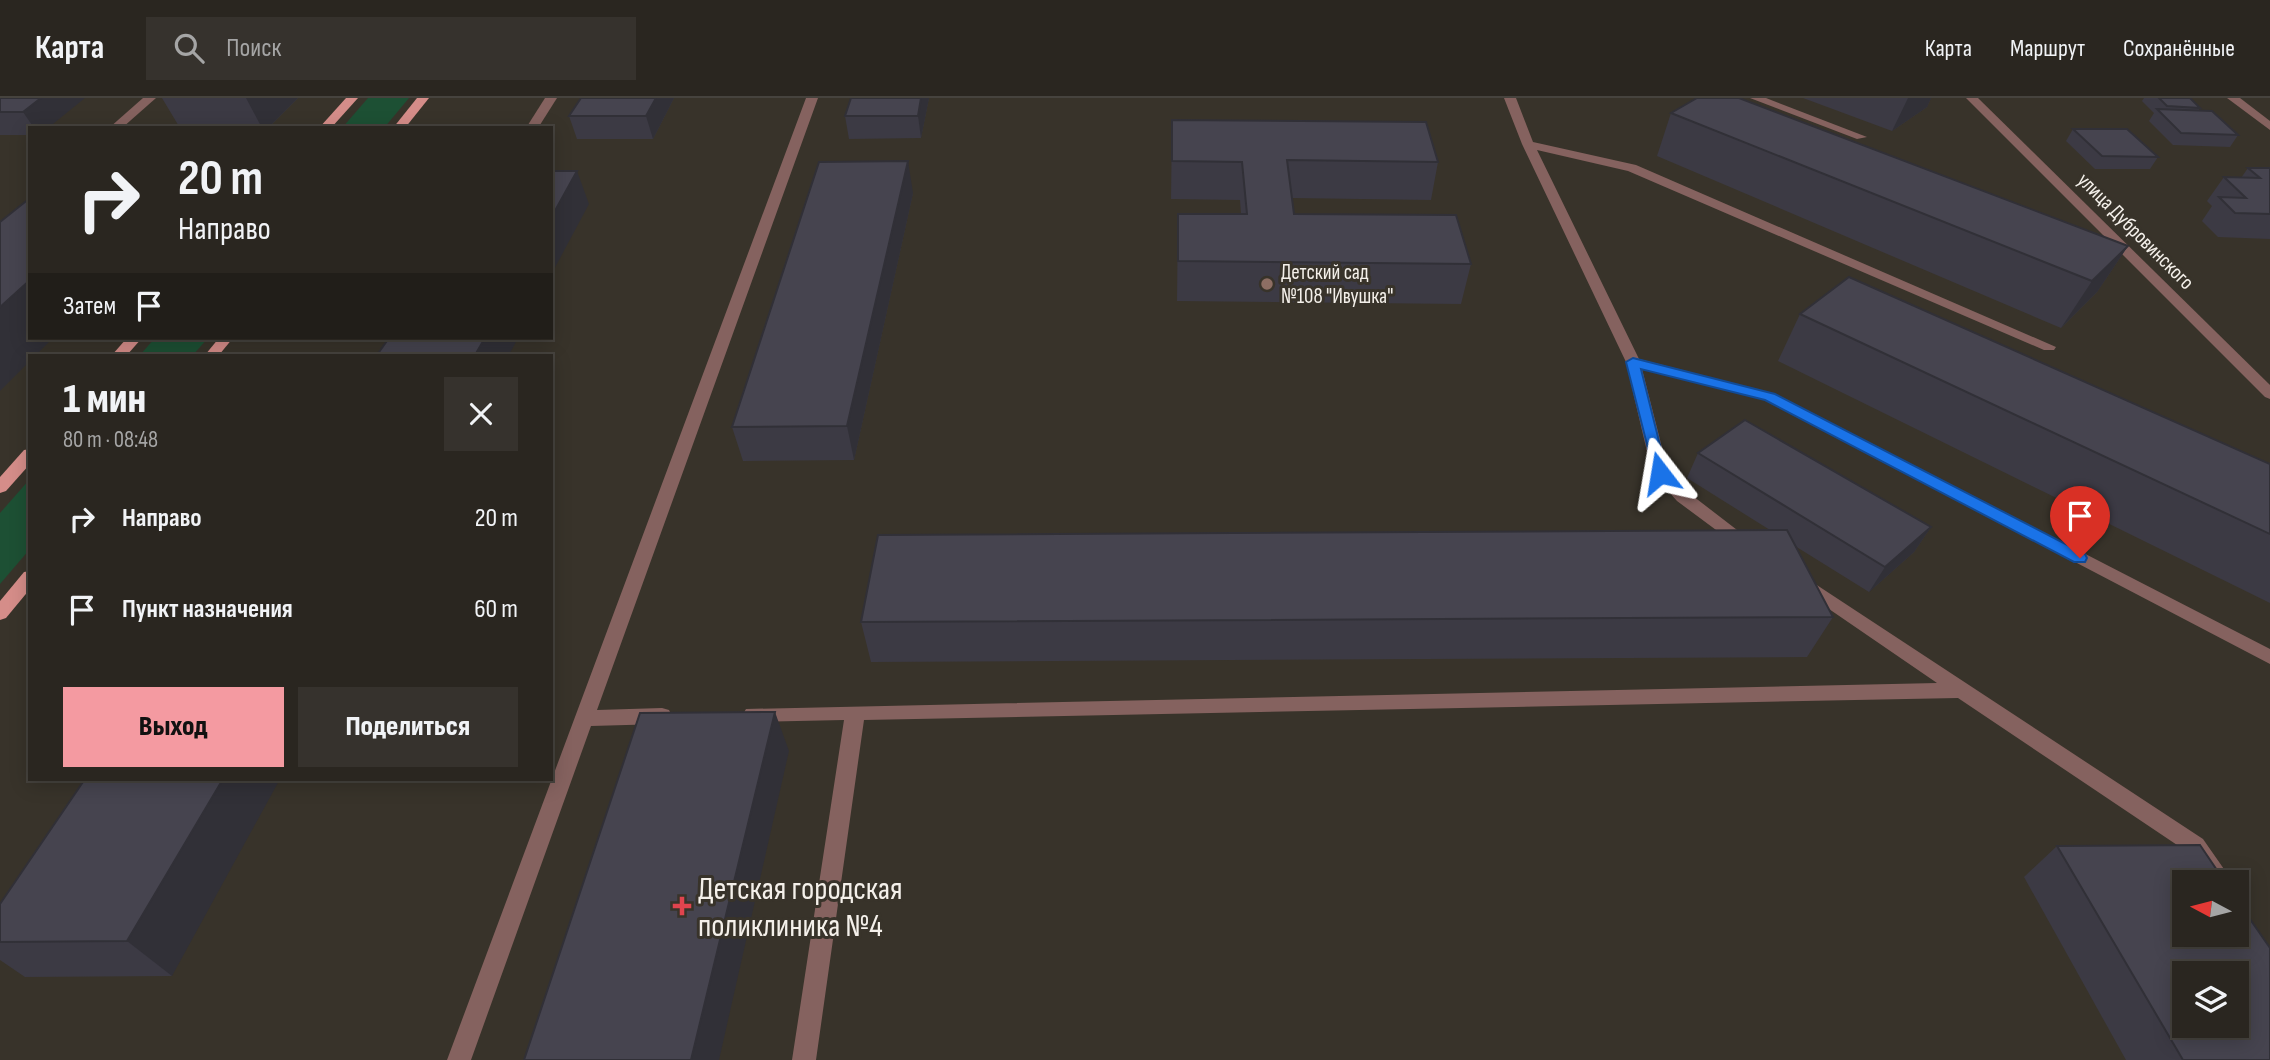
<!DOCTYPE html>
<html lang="ru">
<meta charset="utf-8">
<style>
body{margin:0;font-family:"Sofia Sans Condensed",sans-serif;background:#36322d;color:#f1f3f6;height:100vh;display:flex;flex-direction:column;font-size:26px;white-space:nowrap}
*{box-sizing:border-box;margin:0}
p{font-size:23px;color:#a5a5a5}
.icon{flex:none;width:38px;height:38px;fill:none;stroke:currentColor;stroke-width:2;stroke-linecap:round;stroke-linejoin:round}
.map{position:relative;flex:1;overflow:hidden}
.side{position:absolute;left:28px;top:256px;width:525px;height:427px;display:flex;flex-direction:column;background:#2a2620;border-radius:0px;box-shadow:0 4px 18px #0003,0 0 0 2px #46433e}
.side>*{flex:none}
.guide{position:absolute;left:28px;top:28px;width:525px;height:214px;border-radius:0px;box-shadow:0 4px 18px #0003,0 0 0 2px #46433e;background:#2a2620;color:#f1f3f6;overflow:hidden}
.needle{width:46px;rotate:277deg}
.tools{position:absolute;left:2172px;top:772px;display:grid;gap:14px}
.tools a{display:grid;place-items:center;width:77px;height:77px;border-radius:0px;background:#2a2620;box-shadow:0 4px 18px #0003,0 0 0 2px #46433e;font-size:35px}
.pin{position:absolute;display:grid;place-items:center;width:60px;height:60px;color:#fff;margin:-72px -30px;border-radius:50% 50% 50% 0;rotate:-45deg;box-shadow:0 0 7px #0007}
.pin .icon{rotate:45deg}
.me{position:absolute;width:77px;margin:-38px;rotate:346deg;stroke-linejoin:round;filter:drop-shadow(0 0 5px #0008)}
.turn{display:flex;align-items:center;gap:24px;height:147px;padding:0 35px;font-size:32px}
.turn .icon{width:91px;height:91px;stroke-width:2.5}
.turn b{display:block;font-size:49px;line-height:60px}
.then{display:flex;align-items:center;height:66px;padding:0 35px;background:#0003;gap:14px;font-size:26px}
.round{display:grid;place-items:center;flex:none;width:74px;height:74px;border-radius:0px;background:#36322d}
.summary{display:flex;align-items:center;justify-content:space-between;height:119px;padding:0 35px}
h1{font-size:42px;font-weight:800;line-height:52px}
.cta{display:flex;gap:14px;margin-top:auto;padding:14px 35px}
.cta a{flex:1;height:80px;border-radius:0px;background:#f49aa1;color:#111;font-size:28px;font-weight:800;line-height:80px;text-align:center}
.cta a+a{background:#36322d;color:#f1f3f6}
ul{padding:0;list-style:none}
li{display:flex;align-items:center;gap:21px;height:91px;padding:0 35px}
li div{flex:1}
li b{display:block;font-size:26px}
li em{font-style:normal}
header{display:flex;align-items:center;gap:42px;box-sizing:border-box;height:98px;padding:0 35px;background:#2a2620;border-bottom:2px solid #46433e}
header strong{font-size:33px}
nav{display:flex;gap:38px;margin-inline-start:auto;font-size:24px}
.search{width:490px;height:63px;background:#36322d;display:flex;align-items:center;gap:18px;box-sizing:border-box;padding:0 24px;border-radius:0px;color:#a5a5a5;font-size:26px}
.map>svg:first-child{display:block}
</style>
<header>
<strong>Карта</strong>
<div class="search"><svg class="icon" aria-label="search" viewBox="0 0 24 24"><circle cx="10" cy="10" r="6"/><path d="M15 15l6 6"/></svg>Поиск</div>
<nav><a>Карта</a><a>Маршрут</a><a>Сохранённые</a></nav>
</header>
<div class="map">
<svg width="2270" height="962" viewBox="0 0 2270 962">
<rect width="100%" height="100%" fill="#38332a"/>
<g fill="#1d5034">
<path d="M368,0h41l-25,30h-42z"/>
<path d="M155,240h53l-15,17h-53z"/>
<path d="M30,381v70l-30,35v-71z"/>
</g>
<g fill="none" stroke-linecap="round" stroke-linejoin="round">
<g fill="#85625f" fill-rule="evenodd">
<path d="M143,0h13l-34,30h-13z"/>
<path d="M545,0h12l-19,30h-12z"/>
<path d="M806,0h12l-221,612 65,-2 7,2 3,6 -3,6 -7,2 -71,2 -120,334h-24z"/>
<path d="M1504,0h12l17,44 103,23 420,182 -2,3h-10l-416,-179 -91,-21 102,209 136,35 495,255v15l-505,-264 -123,-31 26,102 21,22 65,50 -3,4h-12l-62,-46 -25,-28 -26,-111 -104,-218z"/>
<path d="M1750,0h16l101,39 -10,2z"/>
<path d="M1966,0h12l292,287v14l-5,-2z"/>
<path d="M2227,0h13l30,23v9z"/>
<path d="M1800,476l403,265 30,43h-23l-21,-29 -231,-155 -1094,22 -48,340h-24l52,-340 -91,2 -7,-3 -3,-5 3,-5 1191,-26 -143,-98 -3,-5z"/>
</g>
<g fill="#d58d89" fill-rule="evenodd">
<path d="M346,0h12l-27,30h-12z"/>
<path d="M417,0h12l-24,30h-12z"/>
<path d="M127,240h15l-15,17h-15z"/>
<path d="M219,240h14l-14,17h-14z"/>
<path d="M30,351v15l-24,27 -6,2v-16l24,-27z"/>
<path d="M30,473v18l-24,29 -6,2v-19l24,-29z"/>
</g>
</g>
<g fill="#3c3a44">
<path d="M0,0l48,30h-18v7h-30z"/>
<path d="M162,0h136l-30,30h-88z"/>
<path d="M581,0h93l-21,41h-76l-8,-23z"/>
<path d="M929,0l-8,40 -72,1 -4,-23z"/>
<path d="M1803,0h128l-4,9 -35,24z"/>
<path d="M2144,0h46l10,10 -2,3 40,24 -8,12 -57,-2 -24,-24 5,-8 -12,-12z"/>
<path d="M1671,15l457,133 -31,46 -36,36 -404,-172z"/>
<path d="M1172,22l266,42 -7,38 -139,-2 2,16 177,50 -10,40 -284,-3 1,-87h63l-1,-14 -69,-1z"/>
<path d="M2073,31l85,28 -8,12h-55l-29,-28z"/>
<path d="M2248,70h22v71l-52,-2 -16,-16 10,-15 -5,-5 17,-24 17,1z"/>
<path d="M913,95l-59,267 -111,1 -11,-34z"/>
<path d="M1800,216l470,150v139l-492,-242z"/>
<path d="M1698,355l233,74 -17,25 -45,40 -74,-46 38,71 -26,40 -936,5 -10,-40 909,-92 -83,-52z"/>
<path d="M85,681l87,197 -147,1 -25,-17v-56z"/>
<path d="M2057,748l213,214h-144l-102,-183z"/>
</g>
<g fill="#313037">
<path d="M41,0h44l-37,30h-14l-11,-16z"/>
<path d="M246,0h52l-30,30h-6z"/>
<path d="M656,0h18l-21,41 -7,-23z"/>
<path d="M921,0h8l-8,40 -3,-22z"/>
<path d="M1908,0h23l-4,9 -35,24z"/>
<path d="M908,63l5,32 -59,267 -7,-34z"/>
<path d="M577,73l12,33 -38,71v-57z"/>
<path d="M2128,148l-31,46 -36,36 31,-47z"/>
<path d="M30,182v58h23l-17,17h-6v6l-30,30v-84z"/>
<path d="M485,240h33l-9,17h-34z"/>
<path d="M1931,429l-17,25 -45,40 16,-25z"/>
<path d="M775,614l14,39 -70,309h-28z"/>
<path d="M223,681h57l-108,197 -45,-35z"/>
</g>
<g fill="#46444f" stroke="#313037" stroke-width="2" fill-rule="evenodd">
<path d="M0,0h41l-18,14h-23z"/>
<path d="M581,0h75l-10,18h-77z"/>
<path d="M851,0h70l-3,18h-73z"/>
<path d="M1697,0h42l389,148 -36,35 -421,-168z"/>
<path d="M2159,0h31l10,10 -33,-2z"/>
<path d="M2157,11l55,2 26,24 -57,-2z"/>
<path d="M1172,22l254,2 12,40 -151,-2 7,54 162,1 15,49 -293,-3v-47h69l-5,-52 -70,-1z"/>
<path d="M2073,31h54l31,28 -56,-1z"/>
<path d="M908,63l-61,265 -115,1 87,-265z"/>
<path d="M2248,70h22v46l-35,-1 -16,-16 27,1 -22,-21 36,1z"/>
<path d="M551,73h26l-26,47z"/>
<path d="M30,100v82l-30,27v-85z"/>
<path d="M1849,179l421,187v70l-470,-220z"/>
<path d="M389,240h96l-10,17h-98z"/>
<path d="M1745,322l186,107 -46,40 -187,-114z"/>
<path d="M1787,432l46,87 -972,5 17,-87z"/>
<path d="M775,614l-84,348h-167l116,-347z"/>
<path d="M85,681h138l-96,162 -127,1v-38z"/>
<path d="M2200,747l25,37h-41v52h52v-35l34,49v112h-87l-126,-214zM2184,875h52v53h-52z"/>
</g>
<path fill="#1a73e8" stroke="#114b97" stroke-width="2" d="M1633,260l142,36 310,160 2,4 -2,4h-11l-309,-162 -124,-31 26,104 -2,3h-10l-29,-114z"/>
<circle fill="#8d6e63" stroke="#38332a" stroke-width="2.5" cx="1267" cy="186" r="7"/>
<path fill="#e0444e" stroke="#38332a" stroke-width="2.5" d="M678.5 797.5h7v7h7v7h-7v7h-7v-7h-7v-7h7z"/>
<g text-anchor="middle" stroke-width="6" stroke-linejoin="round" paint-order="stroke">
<g font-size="21" fill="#f4f0ea" stroke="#38332a">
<text transform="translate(2136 133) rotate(45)" y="7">улица Дубровинского</text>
</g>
<g font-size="21" fill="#f4f0ea" stroke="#38332a" text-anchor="start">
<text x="1281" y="181">Детский сад<tspan x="1281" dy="24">№108 "Ивушка"</tspan></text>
</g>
<g font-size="32" fill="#f4f0ea" stroke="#38332a" text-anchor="start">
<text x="698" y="801">Детская городская<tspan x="698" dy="37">поликлиника №4</tspan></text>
</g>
</g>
</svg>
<div class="tools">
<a><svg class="needle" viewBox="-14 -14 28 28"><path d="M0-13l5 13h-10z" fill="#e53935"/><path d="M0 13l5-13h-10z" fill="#a5a5a5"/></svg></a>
<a><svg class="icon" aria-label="layers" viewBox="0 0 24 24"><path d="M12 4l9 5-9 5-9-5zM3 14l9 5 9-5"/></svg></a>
</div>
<div class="pin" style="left:2080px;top:460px;background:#d93025"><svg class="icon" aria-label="arrive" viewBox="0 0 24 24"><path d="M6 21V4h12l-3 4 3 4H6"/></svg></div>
<svg class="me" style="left:1660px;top:375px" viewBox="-20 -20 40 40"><path d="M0-17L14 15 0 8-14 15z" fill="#1a73e8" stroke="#fff" stroke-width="4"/></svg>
<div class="guide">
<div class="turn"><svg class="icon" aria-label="right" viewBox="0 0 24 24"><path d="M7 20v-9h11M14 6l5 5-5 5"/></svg><div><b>20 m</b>Направо</div></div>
<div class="then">Затем<svg class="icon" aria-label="arrive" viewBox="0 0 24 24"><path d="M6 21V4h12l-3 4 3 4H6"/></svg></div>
</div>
<section class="side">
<div class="summary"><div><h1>1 мин</h1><p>80 m · 08:48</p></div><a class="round"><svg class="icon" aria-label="close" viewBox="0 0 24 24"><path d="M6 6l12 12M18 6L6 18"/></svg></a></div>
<ul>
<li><svg class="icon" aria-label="right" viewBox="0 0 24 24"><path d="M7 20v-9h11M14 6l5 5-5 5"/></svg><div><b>Направо</b></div><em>20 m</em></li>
<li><svg class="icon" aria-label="arrive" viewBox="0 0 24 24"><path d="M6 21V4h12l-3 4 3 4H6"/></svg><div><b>Пункт назначения</b></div><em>60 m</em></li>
</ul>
<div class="cta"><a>Выход</a><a>Поделиться</a></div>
</section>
</div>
